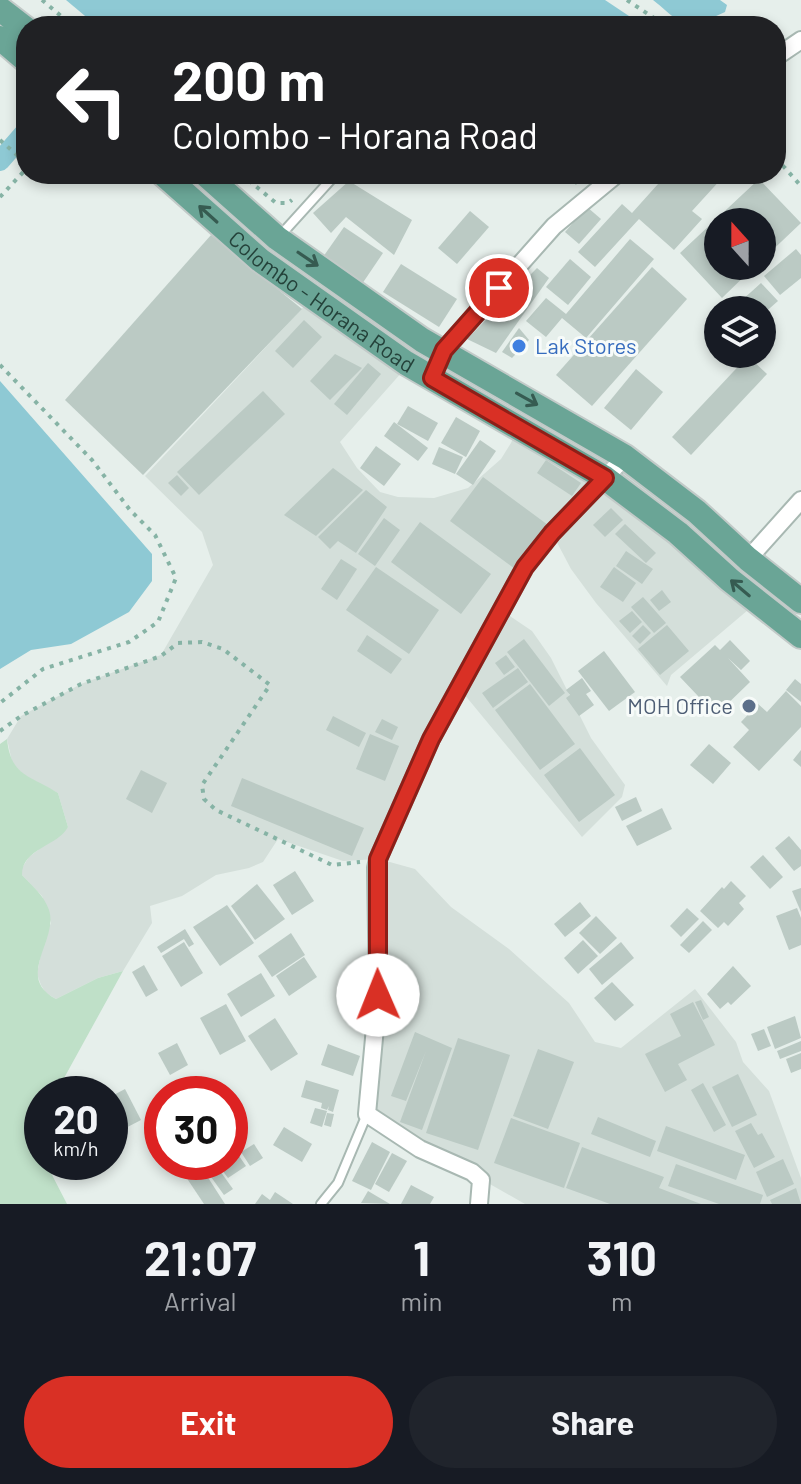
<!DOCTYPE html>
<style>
body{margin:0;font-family:Barlow,sans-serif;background:#20242c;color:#f1f3f6;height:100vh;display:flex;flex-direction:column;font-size:30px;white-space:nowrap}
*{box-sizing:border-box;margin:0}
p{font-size:26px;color:#9ea1a6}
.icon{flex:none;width:44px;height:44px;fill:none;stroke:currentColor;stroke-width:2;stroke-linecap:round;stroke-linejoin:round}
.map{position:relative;height:1204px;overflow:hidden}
.sheet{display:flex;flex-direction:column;background:#171b24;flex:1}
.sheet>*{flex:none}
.hud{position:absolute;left:16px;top:16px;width:770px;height:168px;border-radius:32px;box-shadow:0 4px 12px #0003;background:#202124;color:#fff;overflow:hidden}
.needle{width:52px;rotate:339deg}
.buttons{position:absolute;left:704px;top:208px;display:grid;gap:16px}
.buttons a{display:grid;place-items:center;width:72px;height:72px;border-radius:50%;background:#171b24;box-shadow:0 4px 12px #0003;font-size:40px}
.speed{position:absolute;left:24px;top:1076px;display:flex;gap:16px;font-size:40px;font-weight:700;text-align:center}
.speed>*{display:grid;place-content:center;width:104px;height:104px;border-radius:50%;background:#171b24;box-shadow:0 4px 12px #0003;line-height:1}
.speed small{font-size:20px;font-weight:400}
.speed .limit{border:12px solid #d22;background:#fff;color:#111}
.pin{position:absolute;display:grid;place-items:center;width:68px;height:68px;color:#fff;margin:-34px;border:4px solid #fff;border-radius:50%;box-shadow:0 2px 8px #0007}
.me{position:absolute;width:88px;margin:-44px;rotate:359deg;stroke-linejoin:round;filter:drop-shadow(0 0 6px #0008)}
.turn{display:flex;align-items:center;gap:28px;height:168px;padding:0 24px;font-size:36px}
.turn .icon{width:104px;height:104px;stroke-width:2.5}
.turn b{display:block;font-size:56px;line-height:68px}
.eta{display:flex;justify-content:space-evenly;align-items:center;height:136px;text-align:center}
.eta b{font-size:48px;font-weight:700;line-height:56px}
.button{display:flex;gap:16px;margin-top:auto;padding:16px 24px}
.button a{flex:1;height:92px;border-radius:48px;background:#d93025;color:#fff;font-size:32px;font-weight:700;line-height:92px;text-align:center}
.button a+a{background:#20242c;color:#f1f3f6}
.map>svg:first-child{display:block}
</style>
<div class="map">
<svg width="801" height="1204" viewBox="0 0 801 1204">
<rect width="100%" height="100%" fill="#e6efeb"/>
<path fill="#d4dfda" d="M326,283l100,62 -86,97 17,26 23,24 18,5 36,1 34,-10 33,-29 10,-16 17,-41 84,54 156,137 -97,82 -4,11 -71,-83 -25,-34 -19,-36 -51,77 31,21 19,27 40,80 34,47 -3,12 -40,40 -123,-149 -80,171 36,10 36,38 58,42 60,54 26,39 26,6 74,-59 41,53 7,20 26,29 32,87v26h-276l-158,-90 11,-255 -35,2 -65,-22 -15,23 -14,6 -33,7 -34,21 -32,10 2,17 -29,48 -25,7 -42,21 -10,-6 -5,-8 -4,-11 6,-31 8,-20 -9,-27 -20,-21v-7l7,-11 39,-30 -10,-34 -28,-14 -17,-13 -6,-27 14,-23 60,-32 80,-29 52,-90 -11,-33 -57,-56z"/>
<path fill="#bfe0c8" d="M7,739c4,38 23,36 51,54l10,34c-11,20 -46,21 -46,48 10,11 22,20 27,35 10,30 -35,67 7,89l42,-21 25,-7 -65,118v5h-16v68h11l-2,11 16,31h-67v-460z"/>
<g fill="#8ec9d4">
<path d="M66,0h539l39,26h-547z"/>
<path d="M653,0h67l7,5 -2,7c-44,20 -36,17 -72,-12z"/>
<path d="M0,381l152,173v27l-23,31 -58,32 -40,6 -31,19z"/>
</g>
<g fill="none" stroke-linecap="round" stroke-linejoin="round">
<path stroke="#8ec9d4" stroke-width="20" d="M0,161l26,-30"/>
</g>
<g fill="#bbcac4">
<path d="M667,174h53l3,3 -31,34 10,8 -28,31 -35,-31 -44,48 -17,-15 44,-48 10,9z"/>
<path d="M759,179l42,44 -39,37v-38h-44v44h37l-33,32 -42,-45z"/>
<path d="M349,181l63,39 -18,35 -48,-38 -15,16 -18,-20z"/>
<path d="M587,207l14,12 -22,25 -14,-12z"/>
<path d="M470,211l19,16 -32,37 -19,-16z"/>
<path d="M344,227l39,26 -21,31 -39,-27z"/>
<path d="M211,235l91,74 -159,166 -78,-75z"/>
<path d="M630,239l24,20 -68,79 -24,-20 -16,19 -20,-16 20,-23 20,16z"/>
<path d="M796,249l5,6v23l-21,17 -16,-19z"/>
<path d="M570,259l21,18 -23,28 -22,-18z"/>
<path d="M401,264l56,35 -18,28 -56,-35z"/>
<path d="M652,267l35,32 -95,107 -36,-31z"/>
<path d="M537,268l12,10 -53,75 -29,-14z"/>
<path d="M761,283l17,18 -16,14v-5h-31z"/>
<path d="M304,320l18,17 -29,31 -18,-17z"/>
<path d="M519,328l10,12 -17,18 -10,-6z"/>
<path d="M335,354l27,14 -32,32 -20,-19z"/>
<path d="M748,356l19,18 -76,81 -19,-18z"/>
<path d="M368,363l13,11 -34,41 -13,-11z"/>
<path d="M636,369l27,23 -32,38 -27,-22z"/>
<path d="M263,391l22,23 -86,81 -22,-23z"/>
<path d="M408,406l30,17 -10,18 -31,-17z"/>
<path d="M456,417l24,14 -14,26 -25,-14z"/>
<path d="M394,422l34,26 -10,13 -34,-25z"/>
<path d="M480,440l16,11 -23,34 -17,-11z"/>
<path d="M376,446l25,18 -17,22 -24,-18z"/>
<path d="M439,447l24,10 -8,17 -23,-10z"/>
<path d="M546,460l35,23 -9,13 -35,-23z"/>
<path d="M333,468l30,22 -47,46 -32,-21z"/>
<path d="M177,475l12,13 -8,8 -13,-13z"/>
<path d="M483,477l65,48 -33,44 -65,-48z"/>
<path d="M366,490l21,17 -31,46 -18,-12 -8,8 -12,-12z"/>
<path d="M611,508l12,12 -18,17 -12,-12z"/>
<path d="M384,518l16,12 -25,36 -17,-12z"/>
<path d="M420,522l71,52 -30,40 -70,-52z"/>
<path d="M625,524l31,29 -10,10 -31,-29z"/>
<path d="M626,551l27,18 -11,15 -26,-18z"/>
<path d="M341,559l16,10 -20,31 -16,-11z"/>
<path d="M376,567l63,43 -30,44 -63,-44z"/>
<path d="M614,567l22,16 -13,19 -23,-15z"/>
<path d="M662,590l9,12 -12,9 -9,-11z"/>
<path d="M643,597l23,26 -12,10 -23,-26z"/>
<path d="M632,611l10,11 -12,11 -11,-12z"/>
<path d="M643,625l8,8 -11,11 -8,-8z"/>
<path d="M667,625l22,26 -29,24 -22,-26z"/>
<path d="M367,635l35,24 -11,15 -34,-23z"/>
<path d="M524,639l41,54 -16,13 -42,-54z"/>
<path d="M730,640l20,21 -9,9 -13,-12 22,24 -34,33 -36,-38 35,-32 5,5z"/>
<path d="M604,651l31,41 -26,19 -31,-40z"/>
<path d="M506,655l9,12 -11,8 -9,-12z"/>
<path d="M518,668l10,14 -35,26 -11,-15z"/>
<path d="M582,678l9,13 -5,3 8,11 -15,11 -13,-18 4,-3 -4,-5z"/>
<path d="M795,679l6,5v18l-15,-12z"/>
<path d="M530,684l45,60 -35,26 -45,-60z"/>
<path d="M786,691l15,15v21l-42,44 -26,-24 16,-17 -8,-8 17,-18 9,8z"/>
<path d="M333,716l33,17 -7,14 -33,-17z"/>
<path d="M382,719l16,8 -6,13 -17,-8z"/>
<path d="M370,734l29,12 -14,35 -29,-12z"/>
<path d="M709,744l22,19 -18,21 -23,-19z"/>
<path d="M580,748l35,47 -36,27 -35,-47z"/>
<path d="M801,750v17l-8,-7z"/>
<path d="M141,770l26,13 -15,30 -26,-14z"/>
<path d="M242,778l122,50 -12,28 -121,-50z"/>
<path d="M636,797l6,14 -20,10 -7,-14z"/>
<path d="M662,808l10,21 -35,17 -11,-20z"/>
<path d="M789,836l12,14v16l-7,5 -19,-23z"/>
<path d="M763,855l20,22 -13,12 -20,-22z"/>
<path d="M295,871l19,30 -22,14 -19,-30z"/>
<path d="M731,881l15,15 -7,7 5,6 -16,17 -4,-4 -6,6 -18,-17 22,-24 2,2z"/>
<path d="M257,884l28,35 -30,21 -24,-34z"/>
<path d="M801,888v24l-9,-21z"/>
<path d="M580,902l11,14 -26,21 -11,-13z"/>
<path d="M227,905l27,38 -34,23 -27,-39z"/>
<path d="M687,908l12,11 -18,18 -11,-11z"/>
<path d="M797,908l4,10v27l-12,5 -13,-34z"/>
<path d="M596,916l21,22 -17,16 -21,-21z"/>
<path d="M703,921l9,9 -23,23 -9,-8z"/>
<path d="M185,929l9,15 -5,3 -5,-8 -23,14 -4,-6z"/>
<path d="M291,933l14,22 -33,22 -14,-21z"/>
<path d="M583,940l15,16 -20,18 -14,-16z"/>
<path d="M184,942l19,31 -22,14 -19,-31z"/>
<path d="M621,942l13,16 -32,27 -13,-16z"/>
<path d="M304,957l13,20 -28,19 -13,-20z"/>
<path d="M144,965l14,25 -12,7 -14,-25z"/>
<path d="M733,966l18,20 -20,19 -3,-3 -8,7 -13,-15z"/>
<path d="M261,973l14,23 -34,21 -14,-23z"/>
<path d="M612,982l22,23 -19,16 -21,-23z"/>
<path d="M701,1000l8,17 -6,3 -8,-18z"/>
<path d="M693,1002l22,43 -37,19 9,16 -22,12 -20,-38 36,-18 -11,-22z"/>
<path d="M226,1004l20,37 -26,14 -20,-37z"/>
<path d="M795,1016l6,22 -26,11 -8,-22z"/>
<path d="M275,1018l23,36 -27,17 -23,-35z"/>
<path d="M764,1029l7,17 -13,5 -7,-17z"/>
<path d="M415,1032l37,16 -30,82 -22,-8 26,-71 -20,50 -15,-5z"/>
<path d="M458,1038l52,17 -32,95 -52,-17z"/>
<path d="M801,1041v10l-21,8 -3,-8z"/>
<path d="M177,1043l11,22 -18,10 -12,-22z"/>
<path d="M328,1044l32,12 -7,20 -32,-11z"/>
<path d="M538,1049l36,13 -26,67 -35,-13z"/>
<path d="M801,1053v16l-10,4 -5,-14z"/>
<path d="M738,1074l19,41 -25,12 -20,-40z"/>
<path d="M306,1080l33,10 -6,22 -5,-2 1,-4 -2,4 -6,-2 1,-5 -21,-6z"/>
<path d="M703,1083l23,42 -12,7 -23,-42z"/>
<path d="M125,1089l16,31 -23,12 -8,-14v-21z"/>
<path d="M315,1108l12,3 -5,16 -12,-4z"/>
<path d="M327,1113l7,1 -3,13 -7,-2z"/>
<path d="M598,1117l58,24 -6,16 -59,-23z"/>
<path d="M511,1118l69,25 -16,45 -70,-25z"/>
<path d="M751,1123l7,12 4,-2 13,24 -21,11 -19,-37z"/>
<path d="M666,1126l79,29 -9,25 -79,-29z"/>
<path d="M284,1127l28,17 -10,18 -29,-17z"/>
<path d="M372,1142l18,10 -19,38 -19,-9z"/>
<path d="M254,1144l9,14 -13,8 -9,-14z"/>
<path d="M582,1147l82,30 -5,11 42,16h-91l-44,-16z"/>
<path d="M237,1153l9,13 -18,12 -9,-12 11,-4v-4z"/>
<path d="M392,1153l15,8 -18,31 -14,-8z"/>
<path d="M783,1159l11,25 -27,13 -11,-25z"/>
<path d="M196,1162h2l27,42h-21l-22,-33z"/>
<path d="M215,1164l18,25 -9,6 -18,-25z"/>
<path d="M676,1164l87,31 -3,9h-41l-51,-18z"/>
<path d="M411,1185l23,12 -4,7h-29z"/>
<path d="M796,1188l5,16h-29l-2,-4z"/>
<path d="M368,1191l22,13 -29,-1z"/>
<path d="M275,1192l18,12h-38l7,-10 8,6z"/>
</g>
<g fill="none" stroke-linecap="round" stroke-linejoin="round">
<defs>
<g id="service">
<path d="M278,238l58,-64"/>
<path d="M321,1204l17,-21 29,-69"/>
</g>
<g id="minor">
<path d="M776,57l25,-17"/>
<path d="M432,378l12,-28 110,-124 63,-52"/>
<path d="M748,559l53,-59"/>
<path d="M479,1204l2,-24 -9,-8 -52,-23 -53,-35 11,-119 -2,-127 2,-9 53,-120 94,-172 27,-34 73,-76"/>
</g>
<g id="primary">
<path d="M0,9l26,20"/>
<path d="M0,38l26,22"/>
<path id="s1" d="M163,174l97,86 146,103 199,115 73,55 52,47 71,56"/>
<path d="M205,174l72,64 145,102 203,117 72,55 51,47 53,42"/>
</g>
</defs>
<use href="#service" stroke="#a8b8b2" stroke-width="12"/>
<use href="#minor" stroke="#a8b8b2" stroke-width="20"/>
<use href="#primary" stroke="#c2cac8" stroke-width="28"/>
<g stroke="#86b3a5" stroke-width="4" stroke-dasharray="4 6" stroke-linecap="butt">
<path d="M42,0l31,26"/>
<path d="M627,0l27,18 8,8"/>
<path d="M0,140l26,23"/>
<path d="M776,158l25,28"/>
<path d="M241,174l35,29h12l4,-3"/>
<path d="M558,174l19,9"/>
<path d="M0,197l26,-28"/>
<path d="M0,365l92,95 38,50 25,25 21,43 -18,44 -29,20 -86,27 -43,34"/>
<path d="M0,731l21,-15 60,-32 80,-28 17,-13 24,-1 21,7 47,36 -68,100 2,14 12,11 116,55 28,-3"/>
</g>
<use href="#service" stroke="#fff" stroke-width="8"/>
<use href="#minor" stroke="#fff" stroke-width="16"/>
<use href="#primary" stroke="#6aa596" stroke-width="24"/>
</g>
<defs><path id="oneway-shaft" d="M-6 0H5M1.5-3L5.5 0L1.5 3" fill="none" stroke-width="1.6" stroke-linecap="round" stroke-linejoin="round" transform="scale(2)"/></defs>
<g stroke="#365b51">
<use href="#oneway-shaft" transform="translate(208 214) rotate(-138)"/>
<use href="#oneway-shaft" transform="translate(308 259) rotate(34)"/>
<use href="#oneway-shaft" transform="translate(527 399) rotate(29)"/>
<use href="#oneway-shaft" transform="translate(740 588) rotate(-140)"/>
</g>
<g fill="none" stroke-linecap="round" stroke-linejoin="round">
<defs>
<path id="route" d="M378,995v-136l53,-120 94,-172 27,-34 53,-55 -173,-100 12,-28 55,-62"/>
</defs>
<use href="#route" stroke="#8d1f18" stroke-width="20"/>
<use href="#route" stroke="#d93025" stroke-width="14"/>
</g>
<circle fill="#3f7fe0" stroke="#f7fbf9" stroke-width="3" cx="519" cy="346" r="8"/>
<circle fill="#5c6f8a" stroke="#f7fbf9" stroke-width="3" cx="749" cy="706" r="8"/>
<g text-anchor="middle" stroke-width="6" stroke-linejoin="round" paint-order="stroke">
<g font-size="22" fill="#24423a" stroke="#f7fbf9">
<text dy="8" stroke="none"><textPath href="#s1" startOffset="204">Colombo - Horana Road</textPath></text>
</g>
<g font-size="22" fill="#366cbe" stroke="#f7fbf9" text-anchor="start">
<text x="535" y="354">Lak Stores</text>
</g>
<g font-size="22" fill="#4e5e75" stroke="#f7fbf9" text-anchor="end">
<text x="733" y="714">MOH Office</text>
</g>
</g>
</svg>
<div class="buttons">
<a><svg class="needle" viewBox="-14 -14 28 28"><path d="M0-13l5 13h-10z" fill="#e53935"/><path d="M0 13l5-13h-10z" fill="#9ea1a6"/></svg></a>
<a><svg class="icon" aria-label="layers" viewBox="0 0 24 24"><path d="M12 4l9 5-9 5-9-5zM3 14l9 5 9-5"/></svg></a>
</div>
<div class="speed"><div>20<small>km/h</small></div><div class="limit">30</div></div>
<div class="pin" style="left:499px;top:288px;background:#d93025"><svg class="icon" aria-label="arrive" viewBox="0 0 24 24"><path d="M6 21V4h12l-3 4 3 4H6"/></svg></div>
<svg class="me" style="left:378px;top:995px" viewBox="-20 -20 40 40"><circle r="19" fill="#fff"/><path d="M0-13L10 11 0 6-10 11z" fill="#d93025"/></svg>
<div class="hud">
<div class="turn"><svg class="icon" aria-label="left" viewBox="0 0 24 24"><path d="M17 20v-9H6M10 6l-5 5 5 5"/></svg><div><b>200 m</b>Colombo - Horana Road</div></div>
</div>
</div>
<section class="sheet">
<div class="eta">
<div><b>21:07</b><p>Arrival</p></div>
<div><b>1</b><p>min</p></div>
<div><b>310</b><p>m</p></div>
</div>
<div class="button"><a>Exit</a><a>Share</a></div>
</section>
